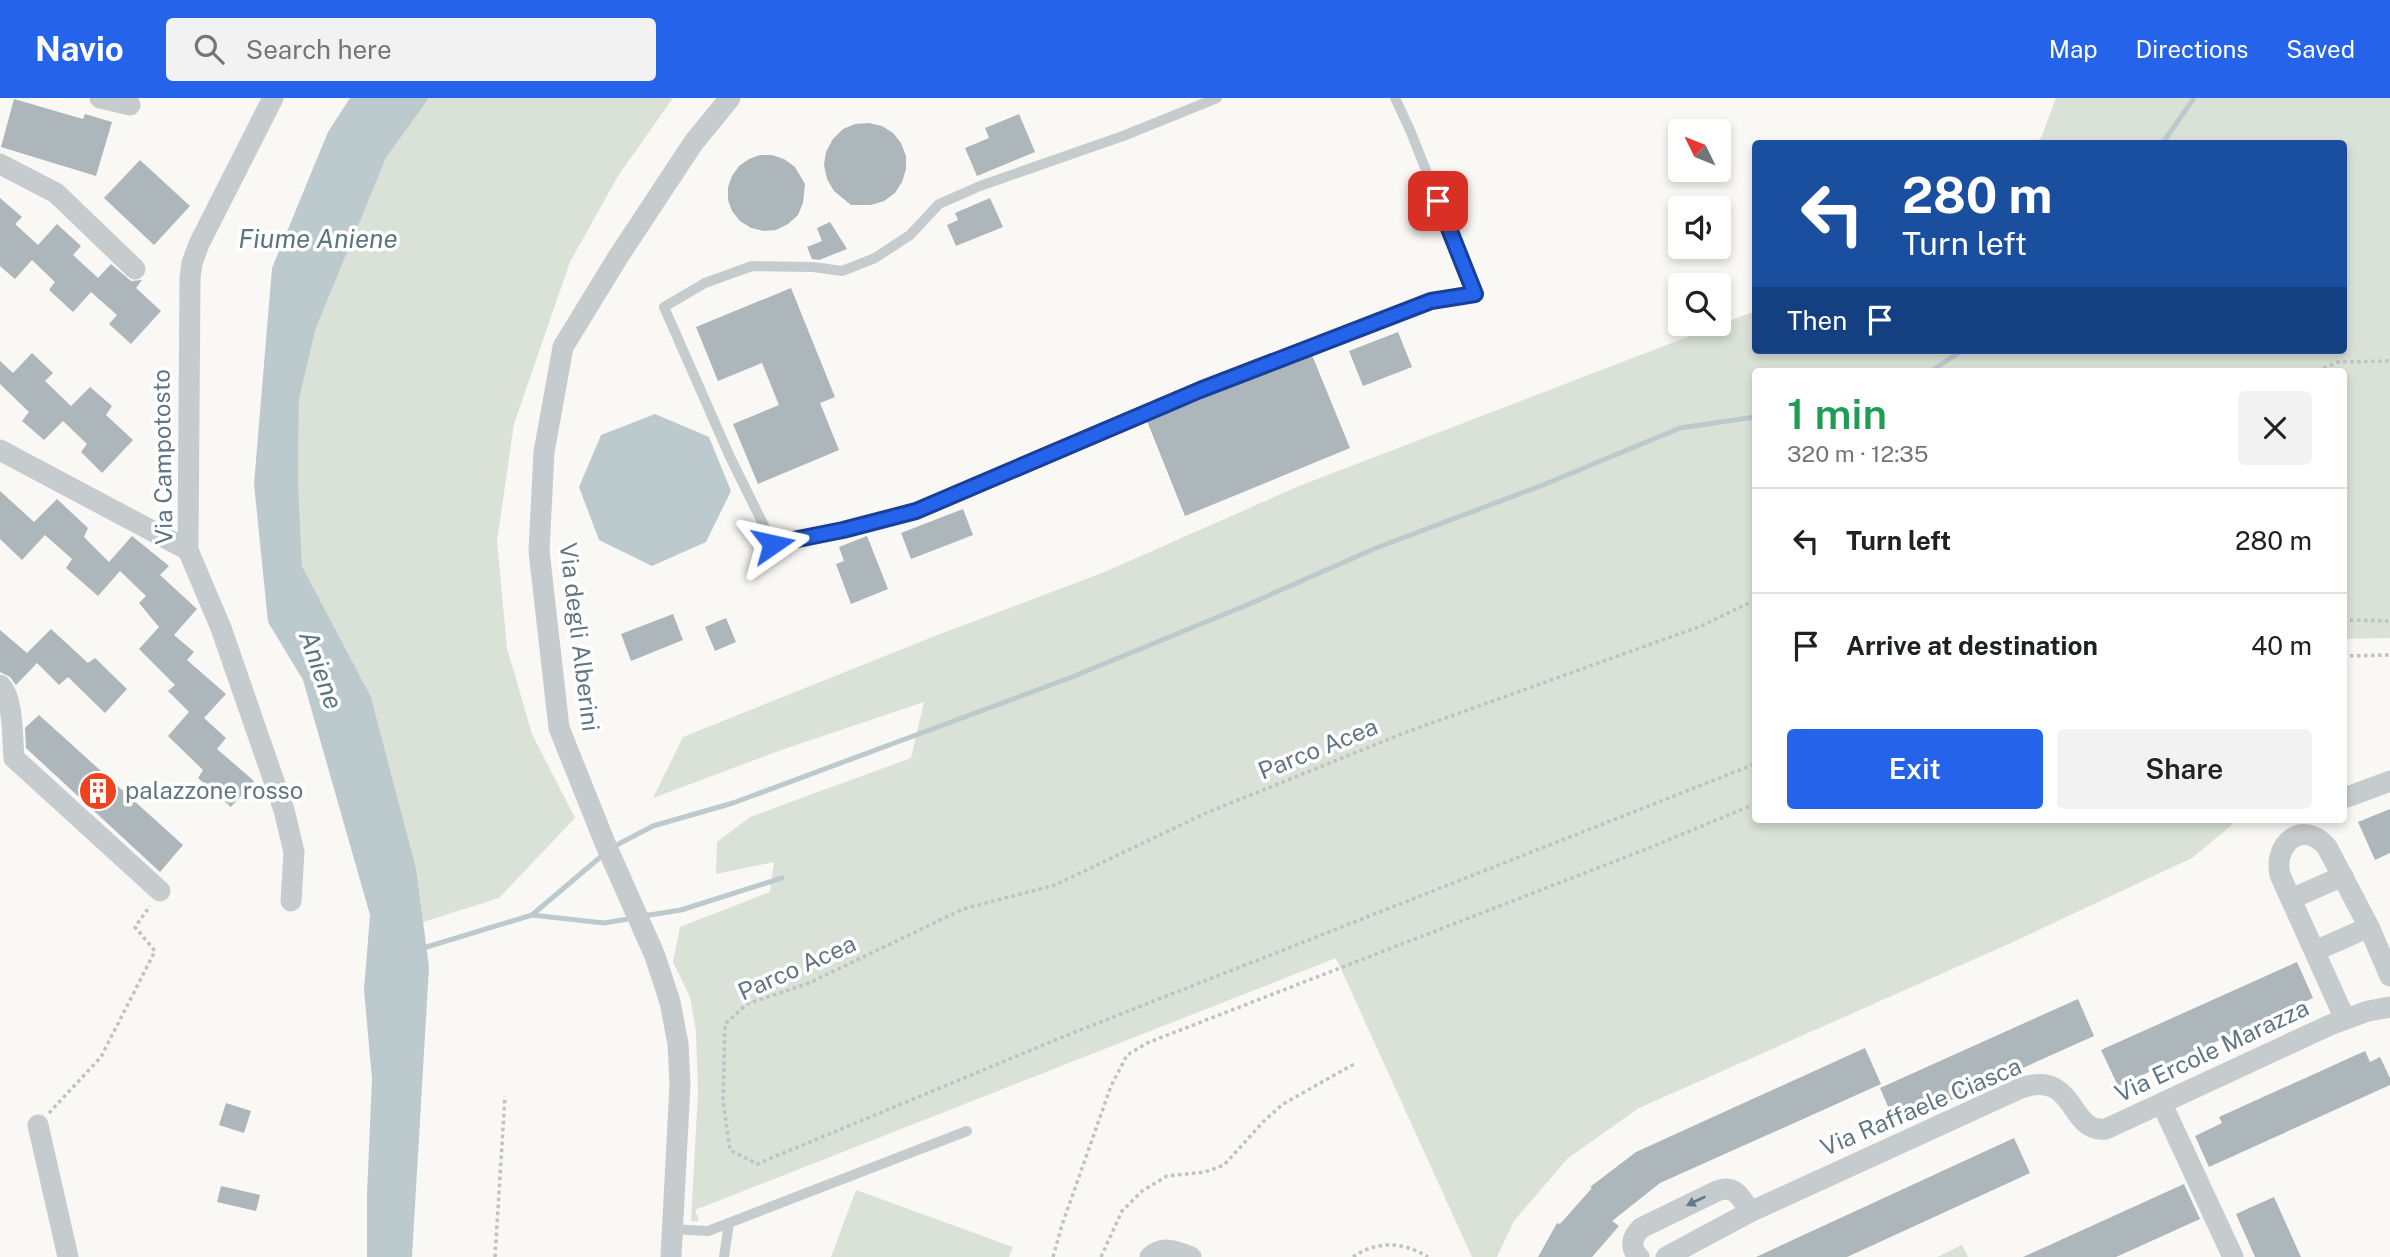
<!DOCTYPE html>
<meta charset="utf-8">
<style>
body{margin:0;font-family:"Public Sans",sans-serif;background:#f2f2f2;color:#202124;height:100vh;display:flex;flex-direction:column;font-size:26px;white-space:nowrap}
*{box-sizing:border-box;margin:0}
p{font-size:23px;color:#757577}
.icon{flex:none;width:38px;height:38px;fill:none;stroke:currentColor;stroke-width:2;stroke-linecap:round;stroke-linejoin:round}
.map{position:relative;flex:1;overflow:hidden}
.details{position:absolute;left:1752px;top:270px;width:595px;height:455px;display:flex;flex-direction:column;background:#fff;border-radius:7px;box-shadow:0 4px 10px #0003}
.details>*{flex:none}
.top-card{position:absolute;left:1752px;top:42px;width:595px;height:214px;border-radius:7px;box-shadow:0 4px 10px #0003;background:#1a4fa0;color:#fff;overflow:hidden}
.needle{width:46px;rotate:313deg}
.controls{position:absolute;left:1668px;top:21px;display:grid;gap:14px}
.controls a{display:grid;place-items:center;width:63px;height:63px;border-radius:7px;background:#fff;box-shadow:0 4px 10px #0003;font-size:35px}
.pin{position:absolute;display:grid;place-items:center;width:60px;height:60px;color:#fff;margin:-30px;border-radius:14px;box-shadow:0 4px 10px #0006}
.me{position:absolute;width:77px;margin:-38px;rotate:79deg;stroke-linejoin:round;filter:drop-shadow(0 0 5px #0008)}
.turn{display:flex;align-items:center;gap:24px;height:147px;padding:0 35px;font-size:32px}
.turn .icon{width:91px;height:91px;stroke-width:2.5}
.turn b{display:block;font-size:49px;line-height:60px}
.then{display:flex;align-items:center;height:66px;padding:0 35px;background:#0003;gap:14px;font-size:26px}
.round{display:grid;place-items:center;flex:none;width:74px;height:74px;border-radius:7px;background:#f2f2f2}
.overview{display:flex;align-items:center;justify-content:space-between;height:119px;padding:0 35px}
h1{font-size:42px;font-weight:600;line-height:52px;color:#1e9e55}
.cta{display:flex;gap:14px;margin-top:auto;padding:14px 35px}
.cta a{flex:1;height:80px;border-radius:7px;background:#2563eb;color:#fff;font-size:28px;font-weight:600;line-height:80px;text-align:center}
.cta a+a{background:#f2f2f2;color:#202124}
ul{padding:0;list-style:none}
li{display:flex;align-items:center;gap:21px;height:105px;padding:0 35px;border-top:2px solid #e0e0e0}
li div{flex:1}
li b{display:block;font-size:26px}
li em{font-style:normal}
header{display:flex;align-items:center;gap:42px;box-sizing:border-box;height:98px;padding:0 35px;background:#2563eb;color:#fff}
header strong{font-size:33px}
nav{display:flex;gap:38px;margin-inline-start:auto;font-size:24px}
.search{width:490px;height:63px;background:#f2f2f2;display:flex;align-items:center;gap:18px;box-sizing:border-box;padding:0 24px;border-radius:7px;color:#757577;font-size:26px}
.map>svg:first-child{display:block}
</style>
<header>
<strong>Navio</strong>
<div class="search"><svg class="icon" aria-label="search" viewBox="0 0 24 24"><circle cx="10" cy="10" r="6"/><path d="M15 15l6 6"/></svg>Search here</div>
<nav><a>Map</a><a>Directions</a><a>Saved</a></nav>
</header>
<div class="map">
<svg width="2390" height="1159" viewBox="0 0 2390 1159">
<rect width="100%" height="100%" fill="#f9f8f5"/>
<g fill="#dae1d6">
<path d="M429,0h244l-55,78 -48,86 -56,162 -17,117 10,107 25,86 43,84 -76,80 -76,24 -7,-54 -45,-171 -69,-131 -4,-88 1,-79 17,-71 70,-170z"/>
<path d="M2056,0h334v540l-47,1v-268h-588v448h478l-2,7 -39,32 -179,84 -374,166 -71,50 -54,63 -17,36h-25l-136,-299 -641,252 4,11h-8l7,-129 -2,-61 -6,-34 -17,-35 7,-35 90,-35 4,-30 -58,12 1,-32 33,-25 161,-59 13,-56 -140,47 -131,49 30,-61 252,-101 172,-65 192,-85 456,-175v39h588v-206l-309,-1 7,-5z"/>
<path d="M856,1092l157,57 -4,10h-178z"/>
<path d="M1962,1147l6,12h-31z"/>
</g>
<g fill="#bccace">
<path d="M350,0h79l-43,60 -70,170 -17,71 -1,79 4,88 69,131 45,171 13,99 -17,290h-45v-63l5,-115 -8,-89 6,-75 -67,-235 -35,-58 -14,-138 18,-216 56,-136z"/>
<path d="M655,316l54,23 22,54 -25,51 -54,24 -53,-26 -20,-53 22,-52z"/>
</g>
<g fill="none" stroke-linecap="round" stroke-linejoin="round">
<g stroke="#bccace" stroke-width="5">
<path d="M2162,46l32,-46"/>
<path d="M1931,273l32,-21"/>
<path d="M611,750l42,-22 80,-23 339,-126 175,-72 129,-57 167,-63 137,-57 75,-11"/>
<path d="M532,817l72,8 30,-5"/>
<path d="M643,818l38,-6 101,-32"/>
<path d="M420,851l112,-34 72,-61"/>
</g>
</g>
<g fill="#acb6bb">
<path d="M14,1l69,20 2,-5 27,8 -16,54 -95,-29z"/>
<path d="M1019,16l16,38 -58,24 -12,-28 24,-10 -4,-10z"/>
<path d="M869,25l13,3 11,7 8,10 5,13v13l-4,13 -7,11 -11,8 -13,4h-20l-17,-14 -7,-12 -3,-14 2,-13 7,-13 10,-10 12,-5z"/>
<path d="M760,57h12l12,4 11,8 10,17 -2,19 -5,12 -10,9 -12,6 -12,1 -13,-3 -11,-7 -8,-10 -4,-11v-13l4,-11 7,-10 10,-7z"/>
<path d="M140,62l50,46 -36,39 -50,-47z"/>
<path d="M0,100l22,19 -7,7 23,21 19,-21 24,22 -8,9 25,23 13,-14 20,17 11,-1 -6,8 25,23 -30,33 -22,-20 8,-9 -26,-23 -18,20 -24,-22 6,-8 -23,-22 -17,19 -15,-13z"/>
<path d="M990,100l13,29 -47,19 -9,-21 11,-5 -3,-7z"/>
<path d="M830,124l17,27 -28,11 -7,-1 -5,-12 15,-6 -5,-13z"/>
<path d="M791,190l44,109 -15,6 19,47 -81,34 -25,-60 46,-19 -17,-42 -44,18 -22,-54z"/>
<path d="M1398,234l14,35 -49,19 -14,-35z"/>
<path d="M32,255l21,20 -8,8 26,25 19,-19 22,19 -6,9 27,25 -31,33 -21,-21 6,-8 -24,-23 -19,19 -22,-19 7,-9 -29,-28v-23l13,12z"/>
<path d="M1312,257l38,93 -165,68 -38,-95z"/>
<path d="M0,393l34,31 23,-23 31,29 -4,9 25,25 23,-26 37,30 -9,9 37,34 -23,26 20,17 -7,8 39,34 -22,24 22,20 -9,11 37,32 -23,26 -33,-29 5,-8 -35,-34 21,-24 -21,-21 7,-6 -36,-36 20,-22 -20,-24 7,-7 -26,-25 -22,25 -32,-28 6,-9 -27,-24 -23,25 -22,-21z"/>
<path d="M963,411l10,26 -62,24 -10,-26z"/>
<path d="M867,438l21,53 -37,15 -15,-40 8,-3 -5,-14z"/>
<path d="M673,516l10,26 -52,21 -10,-27z"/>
<path d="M726,520l10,24 -21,9 -10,-24z"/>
<path d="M51,531l37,34 7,-5 32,31 -22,24 -37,-36 -9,8 -22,-22 -21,22 -6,-8 -10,-5v-42l27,23z"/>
<path d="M39,617l144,130 -23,27 -134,-124 -1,-20z"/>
<path d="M2390,711v44l-15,7 -17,-38z"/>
<path d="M2297,864l16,36 -195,88 -17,-36z"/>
<path d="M2078,901l16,37 -198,89 -16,-37z"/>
<path d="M1865,950l16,36 -221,99 -48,38 7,5 -27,31h-54l19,-34 3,1 32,-36 -2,-1 46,-35z"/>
<path d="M2365,953l5,11 10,-5 10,21v7l-181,82 -14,-31 27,-13 -3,-6z"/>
<path d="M226,1005l25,8 -7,22 -25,-8z"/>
<path d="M2014,1040l16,35 -183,84h-91z"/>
<path d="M2184,1086l16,35 -84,38h-93z"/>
<path d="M221,1088l39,9 -4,16 -39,-9z"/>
<path d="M2274,1099l27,60h-46l-19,-43z"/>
</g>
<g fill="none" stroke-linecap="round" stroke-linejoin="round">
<g stroke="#bfc2c4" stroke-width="3.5" stroke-dasharray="3.5 3.5" stroke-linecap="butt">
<path d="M2317,273l21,-9 52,-1"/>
<path d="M1755,502l-54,26 -297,107 -198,80 -151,72 -92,24 -154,74 -62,21 -22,20 -2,77 7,49 27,14 303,-126 695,-274"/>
<path d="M2343,522l47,1"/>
<path d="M2343,558l47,-1"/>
<path d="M49,1015l52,-56 54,-106 -20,-24 15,-21"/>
<path d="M495,1159l10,-161"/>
<path d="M1053,1159l9,-32 49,-139 16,-31 20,-12 502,-195 106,-44"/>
<path d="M1101,1159l21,-46 20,-20 25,-15 38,-4 19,-7 40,-44 19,-17 71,-40"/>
<path d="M1353,1159c24,-17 51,-15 75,0"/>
</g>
<g stroke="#c6cbce" stroke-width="10">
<path d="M1217,0l-94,38 -143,50 -41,18 -29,31 -35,23 -33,13 -29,-4 -61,-1 -47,17 -41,24 66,150 43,87 70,-14 73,-19 284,-121 231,-89 44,-7 -65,-164 -15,-32"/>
<path d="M672,1131l36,2 259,-100"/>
<path d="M724,1159l5,-34"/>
</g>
<g stroke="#c6cbce" stroke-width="21">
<path d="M100,0l30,7"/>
<path d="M273,0l-74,146 -7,19 -2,15 -2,272 33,78 63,182 10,42 -3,49"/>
<path d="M0,66l56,29 79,76"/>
<path d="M0,352l188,100"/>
<path d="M0,587c14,13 12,53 14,73l146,133"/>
<path d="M2347,699l43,-16"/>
<path d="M2291,801l52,-23"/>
<path d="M2315,853l54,-24"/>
<path d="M2345,921l-65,-144c-7,-32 23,-56 47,-28l42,80 21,49"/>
<path d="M2162,1006l71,153"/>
<path d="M38,1027l30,132"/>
<path d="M671,1159l9,-173 -2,-40 -8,-42 -15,-46 -50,-113 -46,-115 -20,-177 5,-99 19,-105 55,-90 76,-115 36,-44"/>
<path d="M1150,1159c13,-12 26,-6 41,0"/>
<path d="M1639,1159c-10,-9 -7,-20 2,-29l76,-37c18,-7 25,7 33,21"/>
<path d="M1666,1159l84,-45 271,-124c56,-19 47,46 85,41l224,-104 38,-14 22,-4"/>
</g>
</g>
<defs><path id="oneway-solid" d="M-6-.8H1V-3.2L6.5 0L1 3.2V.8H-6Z" transform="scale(1.75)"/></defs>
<use fill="#667a87" href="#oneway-solid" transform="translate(1696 1103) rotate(154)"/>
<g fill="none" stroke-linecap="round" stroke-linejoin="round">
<defs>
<path id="route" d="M773,446l70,-14 73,-19 284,-121 231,-89 44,-7 -37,-93"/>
</defs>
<use href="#route" stroke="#184099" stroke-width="18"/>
<use href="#route" stroke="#2563eb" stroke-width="12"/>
</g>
<defs>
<symbol id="building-disc" viewBox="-11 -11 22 22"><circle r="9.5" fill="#ef421f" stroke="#fff"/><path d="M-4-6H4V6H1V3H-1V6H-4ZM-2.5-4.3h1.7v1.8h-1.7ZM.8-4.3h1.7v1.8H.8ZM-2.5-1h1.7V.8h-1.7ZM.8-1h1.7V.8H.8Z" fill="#fff"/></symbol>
</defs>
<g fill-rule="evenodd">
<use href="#building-disc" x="76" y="671" width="44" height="44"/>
</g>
<g text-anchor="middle" stroke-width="7" stroke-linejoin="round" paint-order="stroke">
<g font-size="24" fill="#617683" stroke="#fff">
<text transform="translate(163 359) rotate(-91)" y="8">Via Campotosto</text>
<text transform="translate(579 539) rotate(83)" y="8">Via degli Alberini</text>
<text transform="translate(1318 651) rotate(-22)" y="8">Parco Acea</text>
<text transform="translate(797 870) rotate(-24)" y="8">Parco Acea</text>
<text transform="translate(2212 953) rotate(-25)" y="8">Via Ercole Marazza</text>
<text transform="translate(1921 1009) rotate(-23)" y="8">Via Raffaele Ciasca</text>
</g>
<g font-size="24" fill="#617683" stroke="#fff" text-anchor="start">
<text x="125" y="701">palazzone rosso</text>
</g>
<g font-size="26" font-style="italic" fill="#5c767d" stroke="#fff">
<text x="318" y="150">Fiume Aniene</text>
<text transform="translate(321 572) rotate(70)" y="9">Aniene</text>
</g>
</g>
</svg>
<div class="controls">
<a><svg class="needle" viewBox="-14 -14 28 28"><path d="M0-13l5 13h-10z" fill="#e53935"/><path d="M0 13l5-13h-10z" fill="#757577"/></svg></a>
<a><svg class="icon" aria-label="sound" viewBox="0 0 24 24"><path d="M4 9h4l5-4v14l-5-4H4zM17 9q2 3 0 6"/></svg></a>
<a><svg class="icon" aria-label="search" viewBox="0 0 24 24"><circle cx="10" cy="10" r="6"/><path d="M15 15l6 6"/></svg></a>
</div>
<div class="pin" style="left:1438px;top:103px;background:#d93025"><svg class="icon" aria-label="arrive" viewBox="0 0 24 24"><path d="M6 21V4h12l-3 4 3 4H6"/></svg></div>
<svg class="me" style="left:773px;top:446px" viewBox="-20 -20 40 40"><path d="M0-17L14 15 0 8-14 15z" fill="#2563eb" stroke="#fff" stroke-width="4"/></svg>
<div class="top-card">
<div class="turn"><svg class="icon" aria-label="left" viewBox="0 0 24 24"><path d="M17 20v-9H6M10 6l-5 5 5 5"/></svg><div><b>280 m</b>Turn left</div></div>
<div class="then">Then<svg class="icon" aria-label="arrive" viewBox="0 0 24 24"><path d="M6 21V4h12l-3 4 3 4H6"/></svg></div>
</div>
<section class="details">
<div class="overview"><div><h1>1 min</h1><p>320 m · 12:35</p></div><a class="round"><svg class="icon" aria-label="close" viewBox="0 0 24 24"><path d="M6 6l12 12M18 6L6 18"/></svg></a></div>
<ul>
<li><svg class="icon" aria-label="left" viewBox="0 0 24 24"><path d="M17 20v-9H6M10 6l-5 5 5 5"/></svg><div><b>Turn left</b></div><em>280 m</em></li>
<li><svg class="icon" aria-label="arrive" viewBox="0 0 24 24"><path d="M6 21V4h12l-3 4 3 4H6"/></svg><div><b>Arrive at destination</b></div><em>40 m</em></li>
</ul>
<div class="cta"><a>Exit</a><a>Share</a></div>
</section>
</div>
